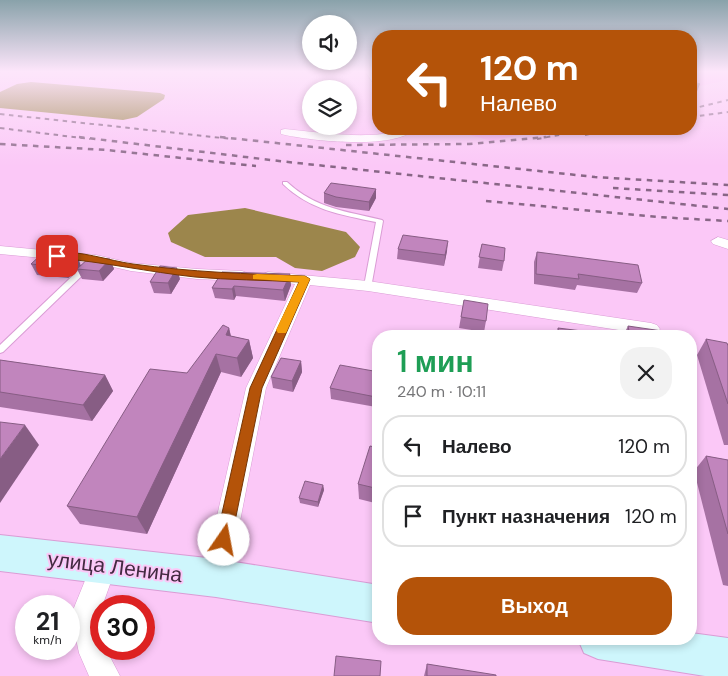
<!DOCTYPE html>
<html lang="ru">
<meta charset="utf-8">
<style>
body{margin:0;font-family:"DM Sans",sans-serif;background:#f2f2f2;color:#202124;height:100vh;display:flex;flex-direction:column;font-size:19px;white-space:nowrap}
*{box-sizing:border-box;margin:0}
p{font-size:16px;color:#757577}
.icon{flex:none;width:28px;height:28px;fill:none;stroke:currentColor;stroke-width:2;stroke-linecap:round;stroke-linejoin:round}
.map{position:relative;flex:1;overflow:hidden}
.panel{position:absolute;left:372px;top:330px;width:325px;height:315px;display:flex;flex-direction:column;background:#fff;border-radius:20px;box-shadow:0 2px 8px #0003}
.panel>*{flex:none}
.top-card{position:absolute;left:372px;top:30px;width:325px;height:105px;border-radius:20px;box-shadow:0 2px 8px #0003;background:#b45309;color:#fff;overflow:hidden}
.tools{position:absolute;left:302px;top:15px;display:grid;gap:10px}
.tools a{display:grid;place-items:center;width:55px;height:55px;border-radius:50%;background:#fff;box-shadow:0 2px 8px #0003;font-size:25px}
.speed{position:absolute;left:15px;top:595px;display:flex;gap:10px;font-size:25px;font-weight:700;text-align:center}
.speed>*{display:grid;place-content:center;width:65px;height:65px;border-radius:50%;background:#fff;box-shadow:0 2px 8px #0003;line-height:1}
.speed small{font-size:12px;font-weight:400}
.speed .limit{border:8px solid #d22;background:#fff;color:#111}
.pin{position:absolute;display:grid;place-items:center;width:42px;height:42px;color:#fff;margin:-21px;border-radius:10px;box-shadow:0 2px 8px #0006}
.me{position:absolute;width:55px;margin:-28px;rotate:12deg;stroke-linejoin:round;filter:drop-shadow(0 0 4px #0008)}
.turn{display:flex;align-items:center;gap:18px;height:105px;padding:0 25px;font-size:22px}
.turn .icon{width:65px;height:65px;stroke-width:2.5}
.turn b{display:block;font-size:35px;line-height:42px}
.round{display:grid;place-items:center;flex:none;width:52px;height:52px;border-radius:20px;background:#f2f2f2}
.head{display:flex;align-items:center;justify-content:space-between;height:85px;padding:0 25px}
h1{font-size:30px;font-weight:600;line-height:38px;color:#1e9e55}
.button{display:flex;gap:10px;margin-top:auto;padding:10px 25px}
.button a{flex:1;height:58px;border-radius:20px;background:#b45309;color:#fff;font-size:20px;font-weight:600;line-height:58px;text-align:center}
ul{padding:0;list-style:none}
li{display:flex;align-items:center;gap:15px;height:62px;margin:0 10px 8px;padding:0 15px;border:2px solid #e0e0e0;border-radius:20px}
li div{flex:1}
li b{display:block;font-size:19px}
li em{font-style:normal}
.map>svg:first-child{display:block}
</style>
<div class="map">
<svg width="728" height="676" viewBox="0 0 728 676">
<rect width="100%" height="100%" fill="#fbc8f7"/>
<g fill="#ffb9f9">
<path d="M691,71h37v9l-37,8z"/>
<path d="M459,129h88l-55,12 -26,-7z"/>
</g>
<g fill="#9c864c">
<path d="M31,82l129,11 5,2 -1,4 -27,18 -14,3 -123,-12v-16l17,-8z"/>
<path d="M245,208l101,24 14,15 -5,10 -33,14 -27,-3 -19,-11h-71l-34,-15 -3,-9 20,-18z"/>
</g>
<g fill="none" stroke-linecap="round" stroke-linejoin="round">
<defs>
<g id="lane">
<path d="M283,182h4c29,27 59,29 95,38l1,1 -12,67h-6l-1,-2 12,-64c-35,-7 -66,-12 -93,-38z"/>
<path d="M85,264h3l4,2 -89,86 -3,1v-8z"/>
</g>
<g id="street">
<path d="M365,71h8l6,8v8h-3z"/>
<path d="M285,129c28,3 57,7 85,6 16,0 30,-7 45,-6 -20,21 -106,12 -134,5v-4z"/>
<path d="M718,237l10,3v9l-15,-5 -2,-3z"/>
<path d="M0,246l96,9 35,8 66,6 45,2 5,2 3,3 -3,3 -5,2 -45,-2 -66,-8 -35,-8 -96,-9z"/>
<path d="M268,272l100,9 283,42 6,2 3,4 -3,4 -6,2 -283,-44 -58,-6 -44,103 -37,190 -4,9 -9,4 -9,-4 -4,-9 43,-190 49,-104 -32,-4 -3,-3 3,-3z"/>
<path d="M104,552l9,4 4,9 -18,50 2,11v23h5l14,27h-31l-10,-23 -8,-38 24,-59z"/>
</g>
<g id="secondary">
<path d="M0,535l216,24 163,26v38l-163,-26 -216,-26z"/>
<path d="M691,633l37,5v38h-23l-107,-17 -14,-6 -6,-14h113z"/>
</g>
</defs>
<use href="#lane" stroke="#da9cd5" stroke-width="2"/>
<use href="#street" stroke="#da9cd5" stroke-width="1"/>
<use href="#secondary" stroke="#da9cd5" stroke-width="2"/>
<use href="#lane" fill="#fff" fill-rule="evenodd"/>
<use href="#street" fill="#fff" fill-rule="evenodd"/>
<use href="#secondary" fill="#cef6fc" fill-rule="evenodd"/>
<g stroke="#886686" stroke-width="2" stroke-dasharray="4.5 4.5" stroke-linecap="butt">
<path d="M691,109l37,-9"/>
<path d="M0,114l232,25"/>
<path d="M691,117l37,-5"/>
<path d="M0,128l90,11"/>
<path d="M585,135l27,-6"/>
<path d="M537,139l54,-10"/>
</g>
<g stroke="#886686" stroke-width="2.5" stroke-dasharray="5.5 5.5" stroke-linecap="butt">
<path d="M79,137l200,24 449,48"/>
<path d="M220,137l375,40 133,8"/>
<path d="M0,144l107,6 149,16"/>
<path d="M346,145l123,-1 77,-7"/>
<path d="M613,188l115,7"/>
<path d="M486,201l172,16 70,4"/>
</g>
</g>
<g fill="#a672a3">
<path d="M376,189v9l-7,13 -33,-4 -12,-4v-10z"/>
<path d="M482,244l22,17 -2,10 -24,-3z"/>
<path d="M398,249l49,2 -3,15 -47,-7z"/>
<path d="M537,252l105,31 -5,10 -60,-8 -2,5 -41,-6v-22z"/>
<path d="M110,259l4,10 -11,12 -21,-2 -5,-10 -9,9 -31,-3 -6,-11 50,1z"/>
<path d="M222,272l69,13 -6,16 -49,-5 -2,4 -19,-2 -3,-10z"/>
<path d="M180,279l-9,15 -17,-1 -4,-11z"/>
<path d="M464,300l22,21 -2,11 -25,-4z"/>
<path d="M628,326l42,10h-47z"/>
<path d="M229,328l2,8 18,4 4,18 -12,19 -20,-5 -74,162 -67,-10 -13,-18 120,-133z"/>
<path d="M558,328l33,8h-35z"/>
<path d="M706,339l22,7v99h-4l-27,-90z"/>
<path d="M0,360l105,15 8,16 -21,30 -92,-14z"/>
<path d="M301,361l1,11 -9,20 -20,-4 -2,-11z"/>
<path d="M379,372l-3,35 -45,-8 -1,-11z"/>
<path d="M379,448v56l-20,-5 -1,-15z"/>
<path d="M706,456l22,4v126l-5,-1 -29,-114z"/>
<path d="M323,485l1,5 -6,17 -18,-4 -1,-5z"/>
<path d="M427,664l69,12h-72z"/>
</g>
<g fill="#875d84">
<path d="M700,84l-6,15h-3v-13z"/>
<path d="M376,189v9l-7,13v-9z"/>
<path d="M448,241l-1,10 -3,15 1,-11z"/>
<path d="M77,255l4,11 -13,12 -5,-11z"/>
<path d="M110,259l4,10 -11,12 -4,-10z"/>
<path d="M177,268l3,11 -9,15 -3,-11z"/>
<path d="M290,274l1,11 -6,16 -2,-11z"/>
<path d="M234,286l2,10 -2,4 -2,-11z"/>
<path d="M229,328l4,19 -7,-12z"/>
<path d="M249,340l4,18 -12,19 -4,-19z"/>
<path d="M216,354l5,18 -74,162 -10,-17z"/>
<path d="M301,361l1,11 -9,20 -1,-11z"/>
<path d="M105,375l8,16 -21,30 -9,-16z"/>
<path d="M379,388v9l-3,10v-10z"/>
<path d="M25,425l14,20 -39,58v-44z"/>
<path d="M323,485l1,5 -6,17v-5z"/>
</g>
<g fill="#c185bd" stroke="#875d84">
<path d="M691,81l9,3 -9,2z"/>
<path d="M331,183l45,6 -7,13 -33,-5 -12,-4z"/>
<path d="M403,235l45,6 -3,14 -47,-6z"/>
<path d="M482,244l23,4 -1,13 -25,-4z"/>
<path d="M44,252l33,3 -14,12 -32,-3z"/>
<path d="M537,252l101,13 4,18 -64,-9 1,5 -43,-5z"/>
<path d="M90,257l20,2 -11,12 -22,-2z"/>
<path d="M160,266l17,2 -9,15 -18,-1z"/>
<path d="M222,272l68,2 -7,16 -49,-4 -2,3 -20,-1z"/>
<path d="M464,300l24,4 -2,17 -25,-4z"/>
<path d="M223,325l6,3 -3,7 23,5 -12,18 -21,-4 -79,163 -70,-11 83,-137 37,4z"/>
<path d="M628,326l41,6 1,4h-40z"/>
<path d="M558,328l32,4 1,4h-32z"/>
<path d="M706,339l21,4 1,3v58z"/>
<path d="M281,358l20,3 -9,20 -21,-4z"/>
<path d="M0,360l105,15 -22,30 -83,-13z"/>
<path d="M340,365l39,7v16l-3,9 -46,-9z"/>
<path d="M0,422l25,3 -25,34z"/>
<path d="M370,446l9,2v41l-21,-5z"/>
<path d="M706,456l22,4v74z"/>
<path d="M305,481l18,4 -5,17 -19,-4z"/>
<path d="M336,656l45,5 -1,15h-46z"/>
<path d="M427,664l69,11v1h-69z"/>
</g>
<linearGradient id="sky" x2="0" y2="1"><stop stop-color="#89a2aa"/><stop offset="0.43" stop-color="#fde6fb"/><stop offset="1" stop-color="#fde6fb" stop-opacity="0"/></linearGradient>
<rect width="728" height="166" fill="url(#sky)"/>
<path fill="#b45309" stroke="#753606" d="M54,253c23,-4 56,8 79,11 57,8 115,10 172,12l5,3 -48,109 -32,158 -6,2 -6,-2 -2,-6 34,-152 49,-106c-35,-2 -70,-2 -104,-5 -46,-5 -91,-15 -138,-19h-3z"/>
<path fill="#f59e0b" d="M257,274l48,2 5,3 -24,54h-8l-2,-3 23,-48 -46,-3v-4z"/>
<g text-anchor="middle" stroke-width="4" stroke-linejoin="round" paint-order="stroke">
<g font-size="21" fill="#432a41" stroke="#fbc8f7">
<text transform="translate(115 567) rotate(7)" y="7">улица Ленина</text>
</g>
</g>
</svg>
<div class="tools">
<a><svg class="icon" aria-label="sound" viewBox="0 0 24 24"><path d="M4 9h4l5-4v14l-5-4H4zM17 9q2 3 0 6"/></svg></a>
<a><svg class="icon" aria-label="layers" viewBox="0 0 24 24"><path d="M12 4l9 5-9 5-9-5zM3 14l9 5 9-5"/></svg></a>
</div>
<div class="speed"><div>21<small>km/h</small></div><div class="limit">30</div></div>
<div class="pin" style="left:57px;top:256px;background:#d93025"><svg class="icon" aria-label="arrive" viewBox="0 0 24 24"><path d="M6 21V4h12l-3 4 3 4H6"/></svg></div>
<svg class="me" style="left:224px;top:540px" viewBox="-20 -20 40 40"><circle r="19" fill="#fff"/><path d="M0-13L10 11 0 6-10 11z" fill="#b45309"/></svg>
<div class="top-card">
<div class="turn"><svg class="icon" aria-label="left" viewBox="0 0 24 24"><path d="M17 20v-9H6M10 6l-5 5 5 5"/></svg><div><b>120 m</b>Налево</div></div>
</div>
<section class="panel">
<div class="head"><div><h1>1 мин</h1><p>240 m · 10:11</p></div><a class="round"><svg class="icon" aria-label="close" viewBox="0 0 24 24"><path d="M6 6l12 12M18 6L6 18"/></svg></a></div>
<ul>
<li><svg class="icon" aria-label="left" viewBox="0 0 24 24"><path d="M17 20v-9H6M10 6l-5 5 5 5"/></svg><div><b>Налево</b></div><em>120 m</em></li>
<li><svg class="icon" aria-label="arrive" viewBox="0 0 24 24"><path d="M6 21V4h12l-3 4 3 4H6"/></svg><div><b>Пункт назначения</b></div><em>120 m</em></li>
</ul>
<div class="button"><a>Выход</a></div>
</section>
</div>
